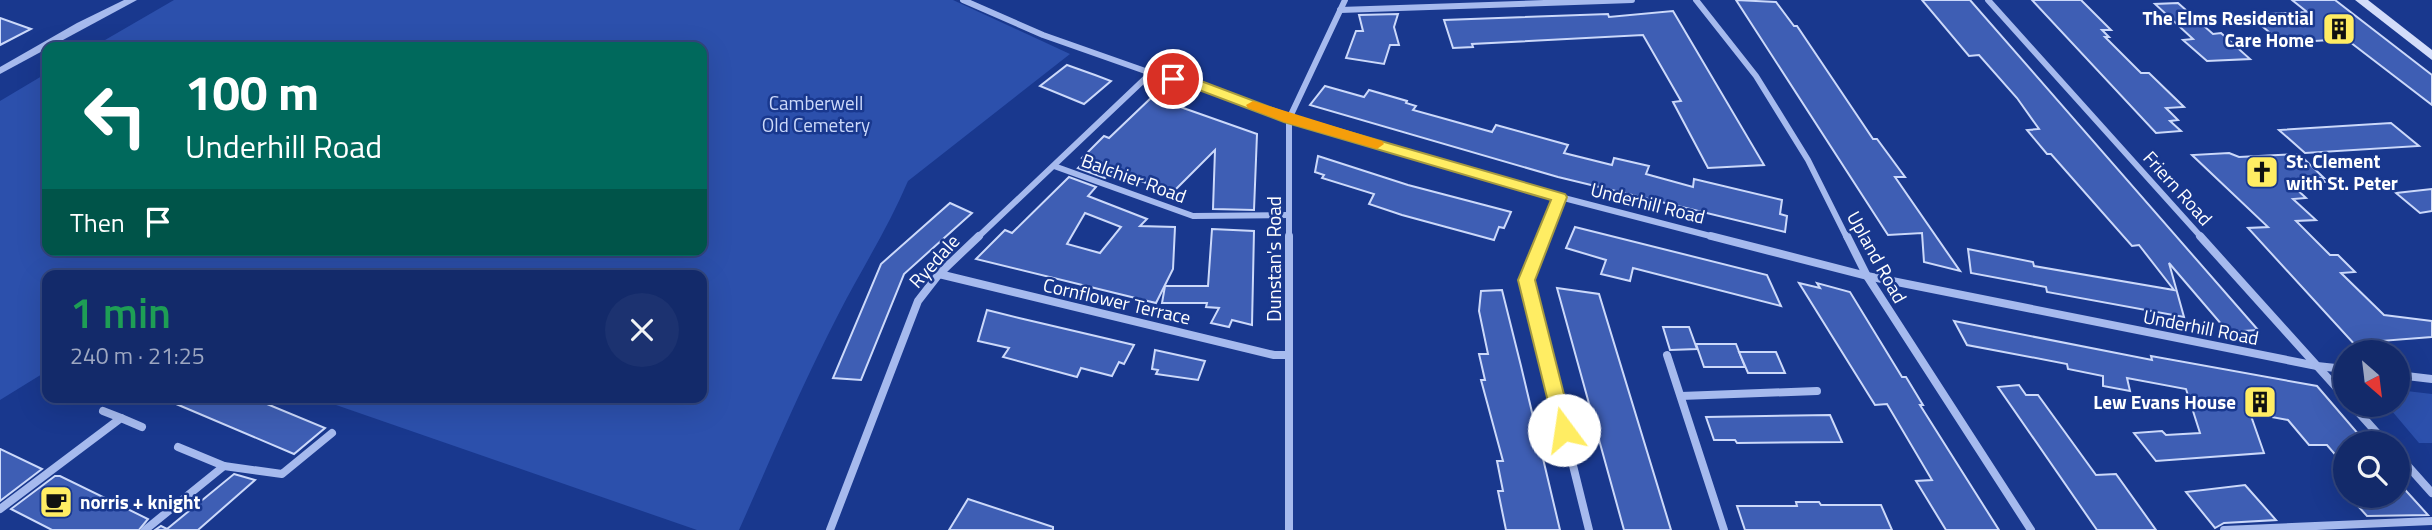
<!DOCTYPE html>
<meta charset="utf-8">
<style>
body{margin:0;font-family:"Titillium Web",sans-serif;background:#1c3270;color:#f1f3f6;height:100vh;display:flex;flex-direction:column;font-size:26px;white-space:nowrap}
*{box-sizing:border-box;margin:0}
p{font-size:23px;color:#9da7c1}
.icon{flex:none;width:38px;height:38px;fill:none;stroke:currentColor;stroke-width:2;stroke-linecap:round;stroke-linejoin:round}
.map{position:relative;flex:1;overflow:hidden}
.details{position:absolute;left:42px;top:270px;width:665px;height:133px;display:flex;flex-direction:column;background:#132a6a;border-radius:14px;box-shadow:0 7px 28px #0002,0 0 0 2px #32467e}
.details>*{flex:none}
.hud{position:absolute;left:42px;top:42px;width:665px;height:214px;border-radius:14px;box-shadow:0 7px 28px #0002,0 0 0 2px #32467e;background:#00695c;color:#fff;overflow:hidden}
.needle{width:46px;rotate:152deg}
.fabs{position:absolute;left:2333px;top:340px;display:grid;gap:14px}
.fabs a{display:grid;place-items:center;width:77px;height:77px;border-radius:50%;background:#132a6a;box-shadow:0 7px 28px #0002,0 0 0 2px #32467e;font-size:35px}
.pin{position:absolute;display:grid;place-items:center;width:60px;height:60px;color:#fff;margin:-30px;border:4px solid #fff;border-radius:50%;box-shadow:0 2px 7px #0007}
.me{position:absolute;width:77px;margin:-38px;rotate:346deg;stroke-linejoin:round;filter:drop-shadow(0 0 5px #0008)}
.turn{display:flex;align-items:center;gap:24px;height:147px;padding:0 28px;font-size:32px}
.turn .icon{width:91px;height:91px;stroke-width:2.5}
.turn b{display:block;font-size:49px;line-height:60px}
.then{display:flex;align-items:center;height:66px;padding:0 28px;background:#0003;gap:14px;font-size:26px}
.round{display:grid;place-items:center;flex:none;width:74px;height:74px;border-radius:37px;background:#1c3270}
.summary{display:flex;align-items:center;justify-content:space-between;height:119px;padding:0 28px}
h1{font-size:42px;font-weight:600;line-height:52px;color:#1e9e55}
.map>svg:first-child{display:block}
</style>
<div class="map">
<svg width="2432" height="530" viewBox="0 0 2432 530">
<rect width="100%" height="100%" fill="#19388e"/>
<g fill="#2c50ac">
<path d="M174,0h779l117,54 -162,127c-20,47 -47,89 -70,134 -36,70 -67,143 -99,215h-42l-384,-133h389v-122h-655v96l-47,29v-299l47,-28v177h655v-203h-609z"/>
<path d="M2398,390l34,4v49h-13l-33,-39h12z"/>
</g>
<g fill="#3e5eb4" stroke="#ccd9fa" stroke-width="2" fill-rule="evenodd">
<path d="M1736,0l40,2 18,24h3l76,113h4l28,38h-10l65,94 -36,-9 -2,-29 -34,2z"/>
<path d="M1922,0h48l288,330 -30,2 -59,-69 15,54 -137,-25 -1,-5 -75,-14 -3,-24 65,13 1,4 140,24 -35,-45 -7,1 -81,-92h-4l-20,-24 12,-1 -22,-31 -38,-43 -10,1z"/>
<path d="M2032,0h49l30,30h-9l7,7h-4l36,36h8l35,34 -18,1 12,12 -8,1 11,10 -25,2z"/>
<path d="M2292,0h43l97,75v30l-86,-66 -64,4 -33,-28 58,-3z"/>
<path d="M2178,3l35,31 8,-1 29,26 -43,2 -24,-21 10,-1 -38,-35z"/>
<path d="M1673,11l91,154 -56,3 -35,-66 8,-1 -38,-66 -171,9 1,3 -20,1 -9,-28 164,-6 1,3z"/>
<path d="M1398,14l-4,13 5,18h-9l-6,19 -38,-6 10,-27h7l-4,-16z"/>
<path d="M0,18l31,11 -31,16z"/>
<path d="M1067,65l28,10 16,6 -27,23 -44,-18z"/>
<path d="M1325,86l39,11 5,-7 38,11 -1,2 10,3 -3,4 29,8 50,14 4,-7 72,20 -4,8 48,12 2,-7 35,8 -3,8 47,13 1,-8 88,21 -2,14 7,2 -2,16 -227,-55 -248,-72z"/>
<path d="M1152,97l105,37 -3,76 -41,-1 2,-59 -43,43 -59,-23 -8,8 -27,-10 8,-8 -4,-2 22,-22 5,2z"/>
<path d="M2391,123l28,23 -114,7 -26,-23z"/>
<path d="M2229,153l10,4 60,-3 25,24h-3l4,4 -34,2 15,14 -13,1 23,21 -20,1 34,34h8l17,17 -14,1 43,42 48,6v16l-52,4 3,3 -27,2 -108,-118 20,-1 -76,-72z"/>
<path d="M1318,156l90,29 103,27 -7,16 -5,-1 -5,13 -92,-25 -33,-11 5,-10 -52,-16 2,-3 -9,-3z"/>
<path d="M1069,177l27,10 -8,9 59,23 -7,7 35,1 -2,42 -17,34 -180,-44 29,-29 7,3zM1085,213l36,14 -21,26 -33,-9z"/>
<path d="M2432,189v22l-12,2 -24,-20z"/>
<path d="M950,203l22,10 -68,61 -43,106 -28,-2 48,-114z"/>
<path d="M1575,227l192,48 14,31 -148,-38 -3,13 -29,-7 5,-14 -40,-12z"/>
<path d="M1212,229l42,2 -2,94 -20,-5 -3,7 -18,-4 8,-15 -13,-1 1,-4h-45l3,-17h43z"/>
<path d="M1799,283l21,5 -3,-5 33,9 52,85h4l17,28h-3l79,125h-53l-30,-49 16,-1 -45,-76 -12,1z"/>
<path d="M1557,288l42,6 72,236h-47z"/>
<path d="M1502,290l19,76 39,164h-54l-8,-39h5l-6,-30h6l-22,-81h4l-6,-26h9l-9,-43 2,-20z"/>
<path d="M987,310l32,8 115,27 -10,19 -5,-2 -7,14 -31,-8 -4,9 -74,-20 6,-9 -31,-7z"/>
<path d="M1954,321l198,39 -1,-4 166,30 49,57h-21v23l-18,-21h-18l-21,-25 -38,-7 14,40 -108,8 -22,-28 28,-2 4,4 34,-2 -14,-44 -59,-11 3,13 -27,-5v-10l-35,-7 -1,-5 -100,-19z"/>
<path d="M1663,327h26l8,22 -27,1z"/>
<path d="M1696,344h40l9,23h-41z"/>
<path d="M1155,350l50,11 -7,19 -42,-6 2,-4 -6,-1z"/>
<path d="M1739,352h37l9,21h-37z"/>
<path d="M2019,385l7,10h12l58,80 20,-1 40,56h-59l-99,-143z"/>
<path d="M250,397l75,31 -31,26 -132,-56z"/>
<path d="M1830,415l12,27 -105,1 -2,-3h-21l-8,-23z"/>
<path d="M0,449l42,20 -42,32z"/>
<path d="M234,474l21,6 -57,50h-43l6,-4 6,3z"/>
<path d="M55,476h5l88,43 -9,11h-87l-41,-21z"/>
<path d="M2398,482l30,33 -61,1 -19,-21h50z"/>
<path d="M2245,485l31,35 -52,3 -9,5 -29,-36z"/>
<path d="M968,499l85,28v3h-104z"/>
<path d="M1796,502h23l2,3h60l11,25h-147l-8,-24h60z"/>
</g>
<g fill="none" stroke-linecap="round" stroke-linejoin="round">
<g stroke="#a6baee" stroke-width="6">
<path d="M963,0l80,35 108,38 45,11 93,35 271,78 158,41"/>
<path d="M1696,0l60,76 52,84 39,78"/>
<path d="M1988,0l214,238"/>
<path d="M1340,10l292,-10"/>
<path d="M1054,166l139,50 95,-1"/>
<path d="M977,238l174,-165"/>
<path d="M1289,238v-119l56,-119"/>
<path d="M1544,238l16,-41"/>
</g>
<g stroke="#a6baee" stroke-width="8">
<path d="M1289,236v294"/>
<path d="M1545,236l-18,44 62,250"/>
<path d="M1711,236l156,40 450,90 28,3"/>
<path d="M1847,236l20,40 164,254"/>
<path d="M2200,236l145,161"/>
<path d="M939,274l335,81h15"/>
<path d="M1667,355l57,175"/>
<path d="M2398,375l34,4"/>
<path d="M1681,396l136,-5"/>
<path d="M2351,404l35,39"/>
<path d="M103,411l18,7"/>
<path d="M178,447l46,19"/>
<path d="M2398,455l34,38"/>
<path d="M0,509l121,-91 21,9"/>
<path d="M145,530l79,-64 58,8 50,-41"/>
<path d="M830,530l88,-229 21,-27 40,-38"/>
<path d="M2224,530l208,-9"/>
</g>
<path fill="#a6baee" fill-rule="evenodd" d="M124,0h13l-137,74v-7l77,-44z"/>
<path fill="#d3ddfa" fill-rule="evenodd" d="M2355,0h13l64,50v10z"/>
</g>
<path fill="#ffed63" stroke="#a69a40" stroke-width="2" d="M1173,75l28,6 93,35 271,78 2,3 -32,83 38,150 -3,5h-13l-2,-5 -37,-150 33,-80 -267,-78 -93,-35 -23,-6v-5z"/>
<path fill="#f59e0b" d="M1253,101l129,40 2,3 -7,5 -93,-27 -36,-14 -2,-3z"/>
<defs>
<symbol id="building-square" viewBox="-11 -11 22 22"><rect x="-9" y="-9" width="18" height="18" rx="4" fill="#ffed63" stroke="#19388e"/><path d="M-4-6H4V6H1V3H-1V6H-4ZM-2.5-4.3h1.7v1.8h-1.7ZM.8-4.3h1.7v1.8H.8ZM-2.5-1h1.7V.8h-1.7ZM.8-1h1.7V.8H.8Z" fill="#111"/></symbol>
<symbol id="church-square" viewBox="-11 -11 22 22"><rect x="-9" y="-9" width="18" height="18" rx="4" fill="#ffed63" stroke="#19388e"/><path d="M-1.2-6h2.4v3.5h3.3v2.4h-3.3V6h-2.4V-.1h-3.3v-2.4h3.3Z" fill="#111"/></symbol>
<symbol id="cafe-square" viewBox="-11 -11 22 22"><rect x="-9" y="-9" width="18" height="18" rx="4" fill="#ffed63" stroke="#19388e"/><path d="M-5.5-4.5H6V0H3Q3 3.5 0 3.5H-2.5Q-5.5 3.5-5.5 0ZM3-3.2v2h1.7v-2ZM-6 4.5H4V6H-6Z" fill="#111"/></symbol>
</defs>
<g fill-rule="evenodd">
<use href="#building-square" x="2320" y="10" width="38" height="38"/>
<use href="#church-square" x="2243" y="153" width="38" height="38"/>
<use href="#building-square" x="2241" y="383" width="38" height="38"/>
<use href="#cafe-square" x="37" y="483" width="38" height="38"/>
</g>
<g text-anchor="middle" stroke-width="5" stroke-linejoin="round" paint-order="stroke">
<g font-size="19" font-weight="bold" fill="#fff" stroke="#19388e" text-anchor="end">
<text x="2314" y="25">The Elms Residential<tspan x="2314" dy="22">Care Home</tspan></text>
<text x="2286" y="168" text-anchor="start">St. Clement<tspan x="2286" dy="22">with St. Peter</tspan></text>
<text x="2236" y="409">Lew Evans House</text>
<text x="80" y="509" text-anchor="start">norris + knight</text>
</g>
<g font-size="19" fill="#ccd9fa" stroke="#19388e">
<text x="816" y="110">Camberwell<tspan x="816" dy="22">Old Cemetery</tspan></text>
</g>
<g font-size="19" fill="#fff" stroke="#19388e">
<text transform="translate(1134 178) rotate(20)" y="7">Balchier Road</text>
<text transform="translate(2178 188) rotate(48)" y="7">Friern Road</text>
<text transform="translate(1648 203) rotate(14)" y="7">Underhill Road</text>
<text transform="translate(1877 257) rotate(61)" y="7">Upland Road</text>
<text transform="translate(1274 259) rotate(-90)" y="7">Dunstan's Road</text>
<text transform="translate(934 261) rotate(-48)" y="7">Ryedale</text>
<text transform="translate(1117 301) rotate(13)" y="7">Cornflower Terrace</text>
<text transform="translate(2201 327) rotate(11)" y="7">Underhill Road</text>
</g>
</g>
</svg>
<div class="fabs">
<a><svg class="needle" viewBox="-14 -14 28 28"><path d="M0-13l5 13h-10z" fill="#e53935"/><path d="M0 13l5-13h-10z" fill="#9da7c1"/></svg></a>
<a><svg class="icon" aria-label="search" viewBox="0 0 24 24"><circle cx="10" cy="10" r="6"/><path d="M15 15l6 6"/></svg></a>
</div>
<div class="pin" style="left:1173px;top:79px;background:#d93025"><svg class="icon" aria-label="arrive" viewBox="0 0 24 24"><path d="M6 21V4h12l-3 4 3 4H6"/></svg></div>
<svg class="me" style="left:1564px;top:430px" viewBox="-20 -20 40 40"><circle r="19" fill="#fff"/><path d="M0-13L10 11 0 6-10 11z" fill="#ffed63"/></svg>
<div class="hud">
<div class="turn"><svg class="icon" aria-label="left" viewBox="0 0 24 24"><path d="M17 20v-9H6M10 6l-5 5 5 5"/></svg><div><b>100 m</b>Underhill Road</div></div>
<div class="then">Then<svg class="icon" aria-label="arrive" viewBox="0 0 24 24"><path d="M6 21V4h12l-3 4 3 4H6"/></svg></div>
</div>
<section class="details">
<div class="summary"><div><h1>1 min</h1><p>240 m · 21:25</p></div><a class="round"><svg class="icon" aria-label="close" viewBox="0 0 24 24"><path d="M6 6l12 12M18 6L6 18"/></svg></a></div>
</section>
</div>
